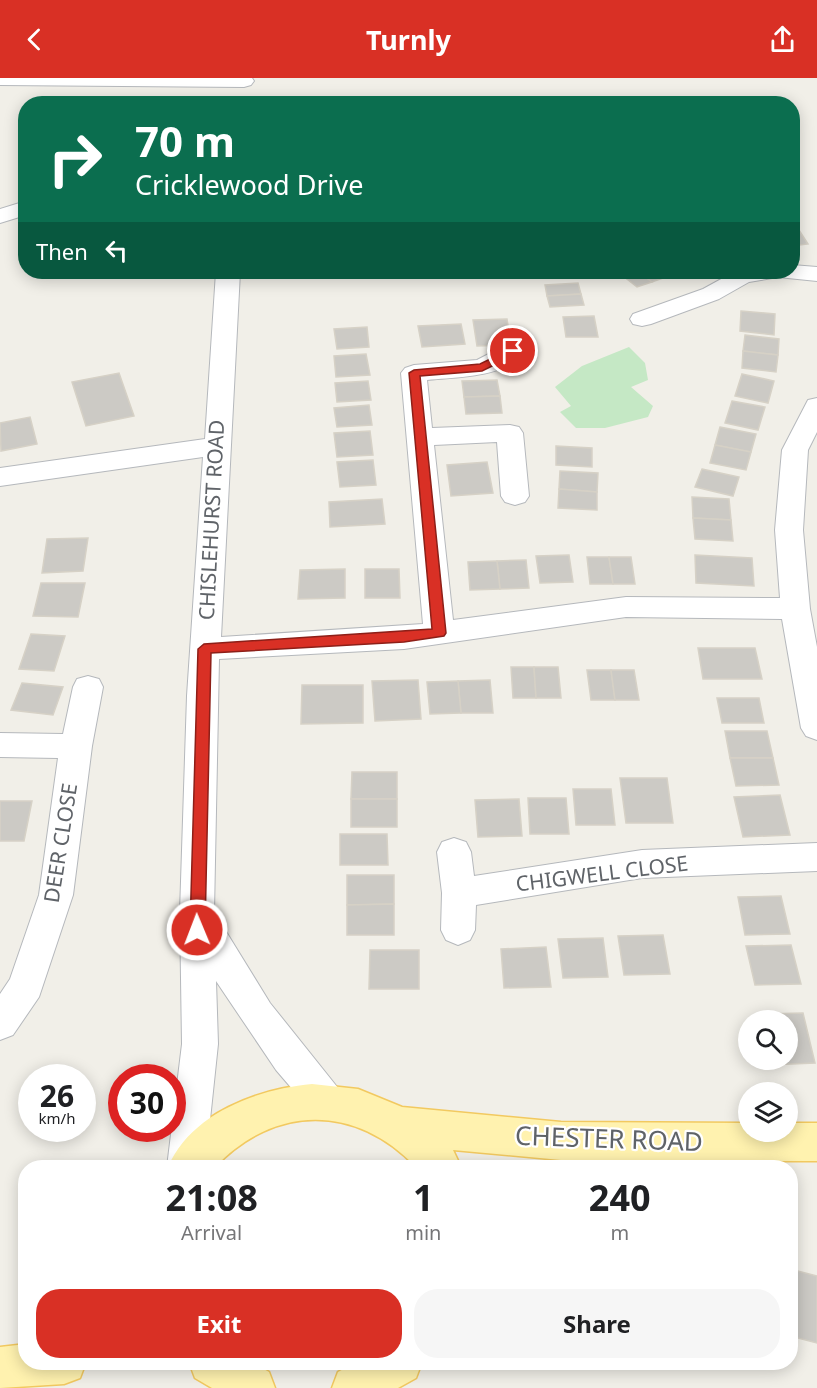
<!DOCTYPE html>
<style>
body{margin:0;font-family:"Noto Sans",sans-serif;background:#f6f6f6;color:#202124;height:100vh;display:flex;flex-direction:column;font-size:22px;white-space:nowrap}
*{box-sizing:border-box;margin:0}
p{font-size:20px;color:#757577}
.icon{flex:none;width:33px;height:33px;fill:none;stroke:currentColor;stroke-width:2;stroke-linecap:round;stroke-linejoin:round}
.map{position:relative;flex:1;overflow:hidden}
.sheet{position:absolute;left:18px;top:1082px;width:780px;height:210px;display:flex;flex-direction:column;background:#fff;border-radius:24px;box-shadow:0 3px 15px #0003}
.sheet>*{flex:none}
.banner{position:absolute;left:18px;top:18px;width:782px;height:183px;border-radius:24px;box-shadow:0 3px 15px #0003;background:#0b6e4f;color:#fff;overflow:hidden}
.fabs{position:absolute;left:738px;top:932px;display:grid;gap:12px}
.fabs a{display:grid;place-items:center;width:60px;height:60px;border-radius:50%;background:#fff;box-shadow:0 3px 15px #0003;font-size:30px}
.speed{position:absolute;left:18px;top:986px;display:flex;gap:12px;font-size:30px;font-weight:700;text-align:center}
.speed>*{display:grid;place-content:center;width:78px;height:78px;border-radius:50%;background:#fff;box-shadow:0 3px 15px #0003;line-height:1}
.speed small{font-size:15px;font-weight:400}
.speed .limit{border:9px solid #d22;background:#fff;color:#111}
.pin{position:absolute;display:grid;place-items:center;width:51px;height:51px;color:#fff;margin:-26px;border:3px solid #fff;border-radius:50%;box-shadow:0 2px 6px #0007}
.me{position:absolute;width:66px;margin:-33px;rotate:359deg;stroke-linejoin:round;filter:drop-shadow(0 0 4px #0008)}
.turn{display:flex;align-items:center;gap:21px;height:126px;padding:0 18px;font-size:27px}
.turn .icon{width:78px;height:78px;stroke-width:2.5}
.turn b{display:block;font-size:42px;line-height:51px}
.then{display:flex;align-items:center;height:57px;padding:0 18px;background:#0003;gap:12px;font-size:22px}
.eta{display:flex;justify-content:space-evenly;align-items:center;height:102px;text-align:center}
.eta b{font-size:36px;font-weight:700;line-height:42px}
.cta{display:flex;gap:12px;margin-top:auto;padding:12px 18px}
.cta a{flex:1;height:69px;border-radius:24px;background:#d93025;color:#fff;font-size:24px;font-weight:700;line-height:69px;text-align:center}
.cta a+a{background:#f6f6f6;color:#202124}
header{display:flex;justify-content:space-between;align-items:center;height:78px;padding:0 18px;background:#d93025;color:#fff;font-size:27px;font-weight:700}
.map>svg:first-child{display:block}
</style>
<header><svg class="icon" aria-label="back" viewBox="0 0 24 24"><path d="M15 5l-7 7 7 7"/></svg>Turnly<svg class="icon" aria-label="share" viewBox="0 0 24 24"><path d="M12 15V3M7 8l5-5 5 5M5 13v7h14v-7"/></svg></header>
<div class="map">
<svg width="817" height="1310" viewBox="0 0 817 1310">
<rect width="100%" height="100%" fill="#f1efe8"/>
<path fill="#c5e8c5" d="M629,269l16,16 3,17 -17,7 22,19 -5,11 -43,11h-29l-16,-16 11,-6 -16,-19 27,-21z"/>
<g fill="#cccac5" stroke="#d6d1c6" stroke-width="1.5">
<path d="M792,149h5l11,17 -16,2z"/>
<path d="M618,194h21l13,10 -15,5z"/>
<path d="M639,194h21l6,5 -14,5z"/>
<path d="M578,205l3,11 -34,2 -2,-11z"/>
<path d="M581,216l3,11 -34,2 -3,-11z"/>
<path d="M741,233l34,3 -1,21 -34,-4z"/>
<path d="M594,238l4,21h-32l-3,-20z"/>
<path d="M507,241l4,26 -34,1 -4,-26z"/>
<path d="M461,246l4,20 -43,3 -4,-21z"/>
<path d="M367,249l2,20 -32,2 -3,-20z"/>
<path d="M745,257l34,4 -1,16 -35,-4z"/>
<path d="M743,273l35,4 -2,17 -34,-4z"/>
<path d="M366,276l4,21 -34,2 -2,-21z"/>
<path d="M119,295l15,43 -48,10 -14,-44z"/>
<path d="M742,296l32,7 -6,22 -33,-7z"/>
<path d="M497,302l3,16 -36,1 -2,-16z"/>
<path d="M368,303l3,19 -34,2 -2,-19z"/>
<path d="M500,318l2,17 -36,1 -2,-17z"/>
<path d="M732,323l33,6 -7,23 -33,-7z"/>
<path d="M369,327l3,20 -35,2 -3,-19z"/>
<path d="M30,339l7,27 -36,7 -1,-28z"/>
<path d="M720,349l36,7 -5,18 -36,-7z"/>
<path d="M370,353l3,24 -36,2 -3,-24z"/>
<path d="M715,367l36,7 -5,18 -36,-7z"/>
<path d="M556,368l36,2v19l-36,-2z"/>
<path d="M373,382l3,25 -36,2 -3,-25z"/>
<path d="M487,384l6,31 -42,3 -4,-31z"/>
<path d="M702,391l37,8 -6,19 -38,-9z"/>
<path d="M560,393l38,2 -1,19 -38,-3z"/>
<path d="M559,411l38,3v18l-39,-2z"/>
<path d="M692,419l37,2 2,21 -38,-2z"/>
<path d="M382,421l3,25 -55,3 -1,-25z"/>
<path d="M693,440l38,2 2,21 -38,-2z"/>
<path d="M88,460l-5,33 -41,2 5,-34z"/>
<path d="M569,477l4,27 -33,1 -4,-27z"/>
<path d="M695,477l57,3 2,28 -58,-3z"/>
<path d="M587,479h22l4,27h-23z"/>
<path d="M609,479h22l4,27h-22z"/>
<path d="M526,482l3,28 -29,1 -3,-28z"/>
<path d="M497,483l3,28 -30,1 -2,-28z"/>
<path d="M345,491v29l-47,1 2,-29z"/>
<path d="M365,491h34l1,29h-35z"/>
<path d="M41,505h44l-7,34 -45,-1z"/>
<path d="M31,556l34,2 -11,35 -35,-2z"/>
<path d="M698,570h57l7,31h-59z"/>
<path d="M511,589h23l2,31h-23z"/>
<path d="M534,589h24l3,31h-25z"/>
<path d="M587,592h24l4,30h-24z"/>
<path d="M611,592h23l5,30h-24z"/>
<path d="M418,602l3,39 -46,2 -3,-40z"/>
<path d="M490,602l3,33h-32l-3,-32z"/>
<path d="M458,603l3,32 -31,1 -3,-32z"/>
<path d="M22,605l41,4 -10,28 -42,-5z"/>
<path d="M302,607h61v38l-62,1z"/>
<path d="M717,620h42l5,25h-42z"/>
<path d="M725,653h42l6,27h-43z"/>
<path d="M730,680h43l6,27 -43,1z"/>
<path d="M352,694h45v27h-46z"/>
<path d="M620,700h47l6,45h-47z"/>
<path d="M573,711h38l4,36h-39z"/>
<path d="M780,717l10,40 -47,2 -9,-40z"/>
<path d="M528,720h38l3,36h-39z"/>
<rect x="351" y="721" width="46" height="28"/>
<path d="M519,721l3,37 -44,1 -3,-37z"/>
<path d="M0,723h32l-8,40h-24z"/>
<path d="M340,756h47l1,31h-48z"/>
<path d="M347,797h47v29l-47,1z"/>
<path d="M781,818l9,38 -45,1 -7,-38z"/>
<path d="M394,826v31h-47v-30z"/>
<path d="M663,857l7,39 -46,1 -6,-39z"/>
<path d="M603,860l5,39 -45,1 -5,-39z"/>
<path d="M791,867l10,39 -46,1 -9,-39z"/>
<path d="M546,869l5,40 -47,1 -3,-39z"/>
<path d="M370,872h49v39h-50z"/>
<path d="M803,935l12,50 -48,2 -1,-6h22v-39h-30l-1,-6z"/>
<path d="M790,1191l27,7v67l-27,-7z"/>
</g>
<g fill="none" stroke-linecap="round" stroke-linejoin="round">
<defs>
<g id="street">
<path d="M0,0h252l2,3 -3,4 -7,2 -244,-2z"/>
<path d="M26,123v14l-26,8v-14z"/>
<path d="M792,187l25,2v14l-39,-4 -29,5 -30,17 -68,25 -9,2 -9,-2 -3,-5 3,-5 70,-25 31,-17h58z"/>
<path d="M216,194h24l-19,365 202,-13 -22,-251 4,-5 9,-3 63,-5 27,-14 9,-3 9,3 3,5c-18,27 -69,26 -98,29l5,48 78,-3 9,2 4,6 6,63 -4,6 -10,3 -10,-3 -4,-6 -4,-54 -63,3 19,175 173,-23 154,1 -5,-68 7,-80 26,-50 9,-2v34l-9,18 -5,80 7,79 7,38v93l-11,-4 -5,-8 -19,-109 -156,-2 -222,32 -185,10 -5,253 56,91 68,85 6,12 -6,12 -13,5 -13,-5 -36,-42 -60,-89 2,63 -13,123h-38l15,-123 -2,-132 7,-216 16,-239 -203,29v-18l205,-29z"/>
<path d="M88,598l11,3 4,8 -11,59 -19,149 -34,102 -26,38 -13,5v-46l10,-15 29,-84 19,-137 -58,-1v-24l63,1 10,-47 4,-8z"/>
<path d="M454,760l12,4 5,10 3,24 168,-26 175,-7v28l-175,7 -166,27 -1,25 -5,10 -12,5 -12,-5 -5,-10 1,-37 -5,-41 5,-10z"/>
</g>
<g id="primary">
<path d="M312,1006l46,5 44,18 159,15 187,1v8h40v-8h29v38h-63l-3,6h-91l2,-7h-101l-108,-10 8,17h-45c-60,-63 -141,-63 -201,0h-47c23,-54 90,-78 144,-83z"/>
<path d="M26,1266v18h60l-6,16 -16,6 -64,4v-41z"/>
<path d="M189,1284h63l17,10 6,16h-63l-17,-10z"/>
<path d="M356,1284h66l-6,16 -18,10h-66l6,-16z"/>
</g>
</defs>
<use href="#street" stroke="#b5b8bc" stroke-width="2"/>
<use href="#primary" stroke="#f2c960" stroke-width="3"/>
<use href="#street" fill="#fff" fill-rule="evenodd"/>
<use href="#primary" fill="#fff2af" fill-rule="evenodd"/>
</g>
<path fill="#d93025" stroke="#8d1f18" stroke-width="1.5" d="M513,270l5,3 -1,3 -35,17 -62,5 26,257 -2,3 -40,6 -193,11 -6,277 -2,5h-11l-2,-5 8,-281 6,-5 228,-15 -23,-256 5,-3 66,-6z"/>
<g text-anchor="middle" stroke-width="4.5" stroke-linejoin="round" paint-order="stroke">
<g font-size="21" fill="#5f6368" stroke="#fff">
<text transform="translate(212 442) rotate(-87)" y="7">CHISLEHURST ROAD</text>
<text transform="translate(61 765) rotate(-81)" y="7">DEER CLOSE</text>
<text transform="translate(602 796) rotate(-7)" y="7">CHIGWELL CLOSE</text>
</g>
<g font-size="26" fill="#5f6368" stroke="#fff">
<text transform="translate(609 1061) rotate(2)" y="9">CHESTER ROAD</text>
</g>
</g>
</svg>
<div class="fabs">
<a><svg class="icon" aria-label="search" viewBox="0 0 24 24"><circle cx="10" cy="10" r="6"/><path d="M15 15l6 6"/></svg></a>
<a><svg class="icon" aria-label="layers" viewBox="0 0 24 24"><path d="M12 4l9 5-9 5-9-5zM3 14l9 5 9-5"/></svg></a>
</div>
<div class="speed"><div>26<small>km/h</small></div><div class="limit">30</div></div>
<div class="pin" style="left:513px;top:273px;background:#d93025"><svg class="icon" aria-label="arrive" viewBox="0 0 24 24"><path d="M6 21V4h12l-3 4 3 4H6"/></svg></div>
<svg class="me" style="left:197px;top:852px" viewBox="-20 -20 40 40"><circle r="17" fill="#d93025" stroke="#fff" stroke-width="3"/><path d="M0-11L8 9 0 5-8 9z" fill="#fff"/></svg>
<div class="banner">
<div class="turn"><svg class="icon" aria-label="right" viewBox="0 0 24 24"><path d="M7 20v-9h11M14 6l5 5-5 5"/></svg><div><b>70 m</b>Cricklewood Drive</div></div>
<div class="then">Then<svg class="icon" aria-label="left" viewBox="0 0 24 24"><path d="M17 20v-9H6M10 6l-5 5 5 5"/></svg></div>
</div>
<section class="sheet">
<div class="eta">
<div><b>21:08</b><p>Arrival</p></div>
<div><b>1</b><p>min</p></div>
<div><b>240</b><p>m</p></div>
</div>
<div class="cta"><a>Exit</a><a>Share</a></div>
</section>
</div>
